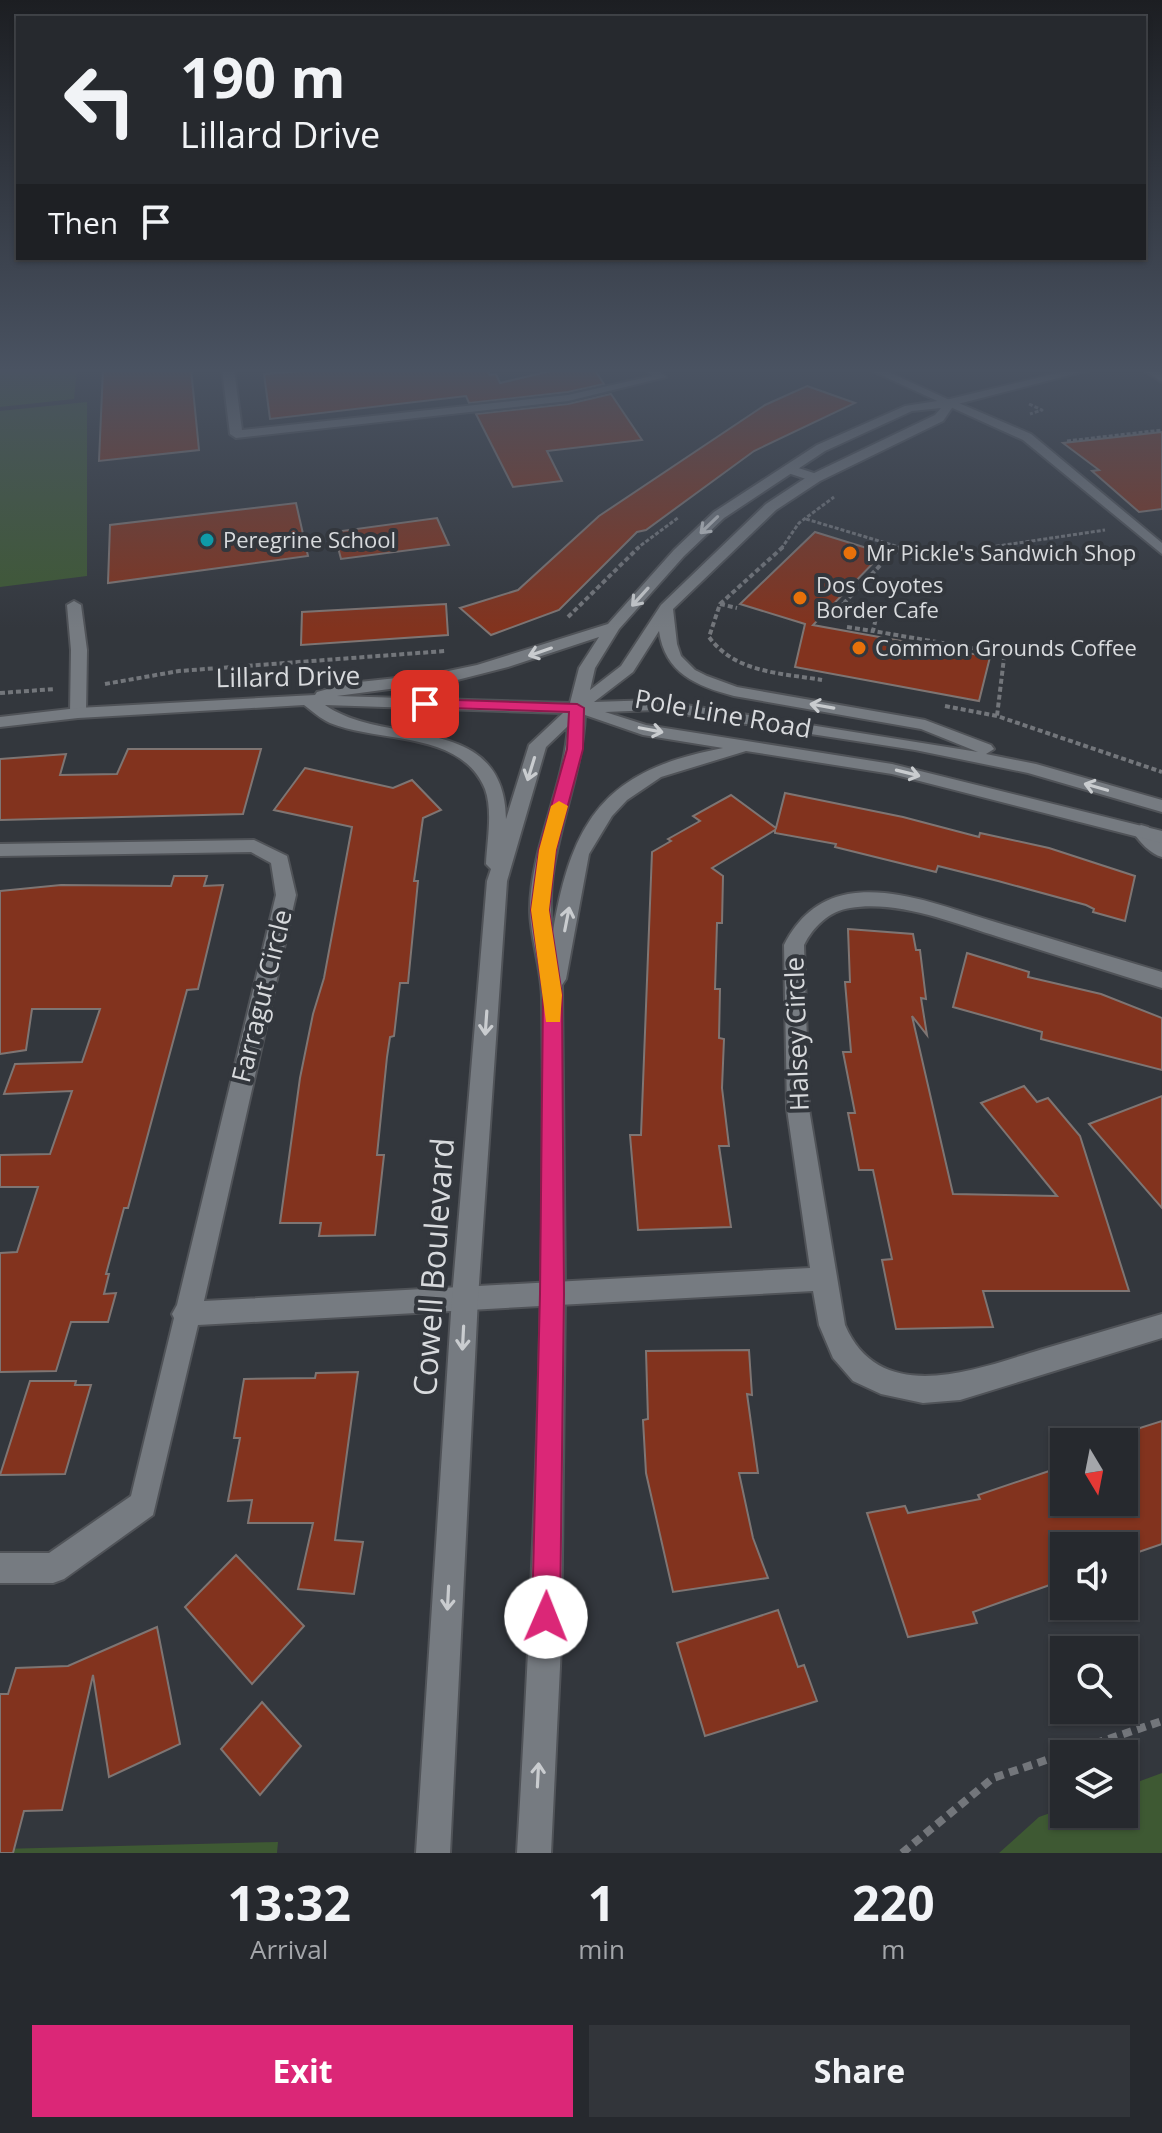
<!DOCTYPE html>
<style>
body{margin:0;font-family:"Open Sans",sans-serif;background:#32353a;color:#f1f3f6;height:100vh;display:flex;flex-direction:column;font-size:30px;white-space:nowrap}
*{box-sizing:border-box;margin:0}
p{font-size:26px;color:#a4a6aa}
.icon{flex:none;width:44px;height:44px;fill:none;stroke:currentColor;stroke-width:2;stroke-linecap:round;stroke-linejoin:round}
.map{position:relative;height:1853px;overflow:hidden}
.side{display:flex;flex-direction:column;background:#26292e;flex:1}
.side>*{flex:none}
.banner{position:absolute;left:16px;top:16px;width:1130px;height:244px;border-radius:0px;box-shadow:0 2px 6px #0004,0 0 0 2px #42454a;background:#26292e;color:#f1f3f6;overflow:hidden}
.needle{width:52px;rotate:170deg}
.tools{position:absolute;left:1050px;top:1428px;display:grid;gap:16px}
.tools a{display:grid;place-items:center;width:88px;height:88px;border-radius:0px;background:#26292e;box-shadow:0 2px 6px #0004,0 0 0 2px #42454a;font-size:40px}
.pin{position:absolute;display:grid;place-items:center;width:68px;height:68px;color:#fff;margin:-34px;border-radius:16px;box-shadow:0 4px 12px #0006}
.me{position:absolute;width:88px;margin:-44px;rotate:1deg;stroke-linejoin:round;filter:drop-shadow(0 0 6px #0008)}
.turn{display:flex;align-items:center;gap:28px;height:168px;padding:0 32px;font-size:36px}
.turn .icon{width:104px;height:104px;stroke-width:2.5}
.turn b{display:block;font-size:56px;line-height:68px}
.then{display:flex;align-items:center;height:76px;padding:0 32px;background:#0003;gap:16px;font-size:30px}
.eta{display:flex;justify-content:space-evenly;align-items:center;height:136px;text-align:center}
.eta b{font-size:48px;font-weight:700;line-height:56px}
.action{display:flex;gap:16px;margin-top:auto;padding:16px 32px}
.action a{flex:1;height:92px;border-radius:0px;background:#db2777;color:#fff;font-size:32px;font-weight:700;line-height:92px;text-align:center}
.action a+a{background:#32353a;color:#f1f3f6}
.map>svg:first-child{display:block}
</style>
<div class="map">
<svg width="1162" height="1853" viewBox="0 0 1162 1853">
<rect width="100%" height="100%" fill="#33373d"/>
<g fill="#3e5933">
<path d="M0,369h77l-3,30 -74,8z"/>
<path d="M87,402v174l-87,11v-176z"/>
<path d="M1162,1773v80h-163l40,-36 25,-9v6h60v-27z"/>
<path d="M278,1842l-1,11h-277v-4z"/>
</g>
<g fill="#82331e" stroke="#7e7573" stroke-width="2">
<path d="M103,369h88l8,81 -100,11z"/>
<path d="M328,369h159l3,6 6,-1 4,9 59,-14h35l10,15 -36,8 -99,11 -3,-7 -196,23 -6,-45z"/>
<path d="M807,386l48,17 -101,48 -108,79 -9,2 -78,78 -68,25 -31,-27 58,-18 81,-74 166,-111z"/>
<path d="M611,394l31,46 -95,11 15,30 -49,6 -37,-73 92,-10z"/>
<path d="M1162,432v77l-23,3 -47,-41 7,-1 -36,-27z"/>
<path d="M296,503l12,53 -200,27 2,-58z"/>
<path d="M437,518l12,27 -108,14 -7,-27z"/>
<path d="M815,532l68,21 -70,72 177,32 -11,44 -184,-34 10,-43 -65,-20z"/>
<path d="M446,604l2,31 -147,10 1,-33z"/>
<path d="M128,749h133l-18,65 -243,6v-61l66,-5 -6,21 57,-1z"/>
<path d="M305,768l88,20 19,-8 29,30 -18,8 -9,63h4l-10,102h-8l-6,53 -4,1 -3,20 -10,98h7l-9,80 -56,1 2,-13h-41l20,-145 13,-64 11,-36 28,-151 -78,-17z"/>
<path d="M785,793l118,24 76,20 1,-4 69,15 86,28 -10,45 -32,-9 1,-3 -8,-4 -88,-24 -60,-15 -2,6 -101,-25 1,-3 -61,-11v-3l-63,38 11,8 -1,47h-5l-2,66h5l-1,49 5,1 -2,49 7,58h-10l12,81 -93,3 -8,-95h11l11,-283 19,-11 -3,-2 32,-18 -7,-5 38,-21 45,33z"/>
<path d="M174,876h33l-3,10 19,-1 -25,104 -11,1 -59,218h-4l-18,66h3l-5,20 12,-1 -8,29h-37l-15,49 -56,1v-119l17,-1 21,-65h-38v-32l50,-1 22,-63 -68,3 11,-30 67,-2 18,-53h-68l-6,41 -26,4v-163l61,-6 110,1z"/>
<path d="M848,929l65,5 3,16h4l6,49 -5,-1 6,37 -15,-19 41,178 104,2 -76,-93 43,-17 13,16 11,-4 32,38 49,155h-146l10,36 -97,2 -14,-69 10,-1 -19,-89h-14l-11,-57h7l-12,-61h8l-6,-70h5z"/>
<path d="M967,953l62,19 -1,5 73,17 61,24v52l-121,-31 1,-7 -89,-25z"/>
<path d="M1162,1096v112l-73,-84z"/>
<path d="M749,1350l3,45 -5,-1 11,79h-19l14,65 15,40 -95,14 -27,-119 -3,-53 5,-1 -2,-68z"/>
<path d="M358,1372l-23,168 28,2 -9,52 -56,-5 15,-66h-65l4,-23 -24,1 12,-63h-6l10,-59 71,-1 1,-5z"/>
<path d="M30,1381h46l-1,4h16l-26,89 -65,1z"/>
<path d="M1162,1421v123l-38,13v-11h-60v34l-91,32 4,11 -69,14 -41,-124 38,-7 3,7 72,-14 -2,-4 86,-29v36h60v-69z"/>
<path d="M236,1555l68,71 -52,58 -67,-77z"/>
<path d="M778,1610l20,57 6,-2 13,36 -112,35 -28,-93z"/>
<path d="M157,1627l23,117 -71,33 -16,-102 -31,135 -38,1 -11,42h-13v-159h8l8,-26 52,-2z"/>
<path d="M262,1702l39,44 -41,49 -39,-46z"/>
</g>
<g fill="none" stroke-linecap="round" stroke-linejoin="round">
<defs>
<g id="lane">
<path d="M222,369h12l8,61 326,-35 84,-19 -6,-7h11l9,8 -98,24 -332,37 -6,-4z"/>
<path d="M1142,369h12l8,5v8z"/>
<path d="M946,401h8l77,33 131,109v11l-139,-114 -77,-35z"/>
<path d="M789,465l31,10 1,3 -6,4 -30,-10v-6z"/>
<path d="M74,601l7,4 6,45 -1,63 -8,5 -8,-5 1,-63 -4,-45z"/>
</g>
<g id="street">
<path d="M868,369h14l74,34 -10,2z"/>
<path d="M1141,825l7,2 14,13v17c-12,-3 -23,-16 -30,-26z"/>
<path d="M254,840l33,16 9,39 -92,406 606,-33 -23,-159 -3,-164c14,-27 33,-45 64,-51 47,-8 100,14 144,27 57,17 113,34 170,51v16c-55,-17 -109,-34 -163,-51 -46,-14 -101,-37 -149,-29 -21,3 -37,19 -46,37l5,164 36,216c36,84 134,43 198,24 40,-12 79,-23 119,-35v24l-202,62 -37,3 -42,-9 -28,-13 -20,-23 -14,-33 -6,-34 -615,34 -45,190 -89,64 -11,4h-53v-30h49l82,-57 43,-178 -2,-4 5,-9 99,-410 -5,-32 -20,-11 -251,4v-12z"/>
</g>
<path id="secondary" d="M1074,369h19l-139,36 -11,16 -123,60 -44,29 -103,99 4,35 4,12 14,14 12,6 30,11 188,33 66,25 3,4 -8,5 50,10 126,36v12l-134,-39 -113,-23 -260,-40 -50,2 41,13 246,39 270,67v12l-270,-69 -146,-23 -85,26 -34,23 -15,16 -23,38 -23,125 -4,6 3,309 -4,352 -10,207h-34c17,-284 29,-569 25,-854 0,-30 -12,-60 -12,-90 1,-63 34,-121 38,-183l-22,21 -39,134 -29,417 -28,555h-34l36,-555 35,-417 4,-12 -5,-5c1,-23 7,-53 -1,-75 -24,-59 -107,-46 -155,-66 -9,-4 -18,-12 -26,-18l-226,13 -78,9v-10l78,-9 237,-13 2,-3 33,-9 84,-9 43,-9 131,-41 66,-74 40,-38 103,-67 88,-39 45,-7zM941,408l-6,7 -125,60 -44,29 -105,101 -40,61 -31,24 5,-22 24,-39 65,-73 40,-38 101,-67 87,-40zM659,631c6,42 37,55 75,65l187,33 57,23 -323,-52 -61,2 39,-30zM599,637l-20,31 -9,35 -233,-7 120,-16 51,-13zM325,705l238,8 -34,32 -23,74c-2,-108 -120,-71 -181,-114zM585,715l58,20 80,13c-117,22 -151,70 -170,184 -12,-74 29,-144 32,-217z"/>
</defs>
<use href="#lane" stroke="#505358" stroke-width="4"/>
<use href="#street" stroke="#505358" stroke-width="4"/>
<use href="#secondary" stroke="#505358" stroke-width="4"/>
<g stroke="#73767b" stroke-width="3" stroke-dasharray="4 2" stroke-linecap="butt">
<path d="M1029,404l13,6 -12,4"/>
<path d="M1067,441l95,-11"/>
<path d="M806,519l93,28 -2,2"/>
<path d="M636,549l43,-32"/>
<path d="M781,549l18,-26 35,-26"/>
<path d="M978,549l127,-19"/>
</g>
<g stroke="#73767b" stroke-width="4" stroke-dasharray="5 3" stroke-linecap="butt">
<path d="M783,547l-63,57 -11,33c26,36 72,36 113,43"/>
<path d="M992,547l-77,11 -21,-7 -49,51 18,6 13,10 -3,13 128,22 3,5 -7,58"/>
<path d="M894,551l4,-4"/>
<path d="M720,604l17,4"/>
<path d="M835,613l10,-11"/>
<path d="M568,617l71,-70"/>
<path d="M847,627l26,4"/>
<path d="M105,684l74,-13 266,-20"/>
<path d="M0,693l55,-4"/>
<path d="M945,706l52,10 165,56"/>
</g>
<path stroke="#73767b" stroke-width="8" stroke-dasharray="9 6" stroke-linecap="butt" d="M902,1853l91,-75 169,-57"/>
<use href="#lane" fill="#767b81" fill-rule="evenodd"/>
<use href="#street" fill="#767b81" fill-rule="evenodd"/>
<use href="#secondary" fill="#767b81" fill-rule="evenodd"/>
</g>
<defs><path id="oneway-shaft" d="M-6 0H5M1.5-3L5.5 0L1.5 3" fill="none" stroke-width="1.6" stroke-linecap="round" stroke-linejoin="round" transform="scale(2)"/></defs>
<g stroke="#c9cccf">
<use href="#oneway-shaft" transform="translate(709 525) rotate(136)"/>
<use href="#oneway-shaft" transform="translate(640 597) rotate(132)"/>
<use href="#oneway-shaft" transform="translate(540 652) rotate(161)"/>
<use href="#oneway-shaft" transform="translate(822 706) rotate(-170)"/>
<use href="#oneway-shaft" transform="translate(651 730) rotate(11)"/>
<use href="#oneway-shaft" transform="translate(531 769) rotate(107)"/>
<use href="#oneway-shaft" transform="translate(908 773) rotate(14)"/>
<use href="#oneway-shaft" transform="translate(1096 787) rotate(-164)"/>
<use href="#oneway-shaft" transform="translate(567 919) rotate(-79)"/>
<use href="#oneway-shaft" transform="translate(486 1023) rotate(94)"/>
<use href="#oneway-shaft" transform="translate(463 1338) rotate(93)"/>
<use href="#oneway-shaft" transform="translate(448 1598) rotate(93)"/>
<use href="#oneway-shaft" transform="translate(538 1775) rotate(-87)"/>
</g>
<linearGradient id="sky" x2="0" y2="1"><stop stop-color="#1c1e22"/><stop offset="0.59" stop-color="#4a5362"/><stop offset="1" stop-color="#4a5362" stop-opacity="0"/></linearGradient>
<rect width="1162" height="628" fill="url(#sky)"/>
<path fill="#db2777" stroke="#8e194d" stroke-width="2" d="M425,699l152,5 7,4 -1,41 -27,101 -7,60 13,85 2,299 -4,323 -4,10 -10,4 -10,-4 -4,-10 8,-323 3,-299 -12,-85 8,-60 28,-101 2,-37 -149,-5v-6z"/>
<path fill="#f59e0b" d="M559,801l9,5 -12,44 -7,60 13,85 -2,27h-14l-15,-112 8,-60 12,-44z"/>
<circle fill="#0f9aa8" stroke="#33373d" stroke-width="3" cx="207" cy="540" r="8"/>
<g fill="#e8710a" stroke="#33373d" stroke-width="3">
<circle cx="850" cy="553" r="8"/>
<circle cx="800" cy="598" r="8"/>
<circle cx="859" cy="648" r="8"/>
</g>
<g text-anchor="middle" stroke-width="8" stroke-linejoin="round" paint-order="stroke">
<g font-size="22" fill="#d8dadd" stroke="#33373d" text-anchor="start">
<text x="223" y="548">Peregrine School</text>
<text x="866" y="561">Mr Pickle's Sandwich Shop</text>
<text x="816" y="593">Dos Coyotes<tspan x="816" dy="25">Border Cafe</tspan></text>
<text x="875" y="656">Common Grounds Coffee</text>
</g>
<g font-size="26" fill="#d8dadd" stroke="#33373d">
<text transform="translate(288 677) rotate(-1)" y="9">Lillard Drive</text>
<text transform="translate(723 714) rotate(10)" y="9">Pole Line Road</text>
<text transform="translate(262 996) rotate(-76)" y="9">Farragut Circle</text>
<text transform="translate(797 1034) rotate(-92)" y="9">Halsey Circle</text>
</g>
<g font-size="32" fill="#d8dadd" stroke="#33373d">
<text transform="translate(434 1267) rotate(-86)" y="11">Cowell Boulevard</text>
</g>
</g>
</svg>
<div class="tools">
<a><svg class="needle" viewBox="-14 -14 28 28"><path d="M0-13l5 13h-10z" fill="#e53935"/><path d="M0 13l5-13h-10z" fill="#a4a6aa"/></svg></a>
<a><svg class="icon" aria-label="sound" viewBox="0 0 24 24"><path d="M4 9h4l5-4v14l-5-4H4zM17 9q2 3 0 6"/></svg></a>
<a><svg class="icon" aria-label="search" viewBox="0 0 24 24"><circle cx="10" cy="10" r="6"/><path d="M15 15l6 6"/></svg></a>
<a><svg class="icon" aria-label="layers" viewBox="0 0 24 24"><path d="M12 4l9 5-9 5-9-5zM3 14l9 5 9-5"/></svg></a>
</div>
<div class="pin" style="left:425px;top:704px;background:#d93025"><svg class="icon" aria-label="arrive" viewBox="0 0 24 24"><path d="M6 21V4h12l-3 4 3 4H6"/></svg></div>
<svg class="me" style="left:546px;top:1617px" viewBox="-20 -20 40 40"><circle r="19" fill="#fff"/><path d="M0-13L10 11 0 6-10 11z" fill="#db2777"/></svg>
<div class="banner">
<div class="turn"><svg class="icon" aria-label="left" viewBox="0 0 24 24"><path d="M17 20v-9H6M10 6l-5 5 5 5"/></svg><div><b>190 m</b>Lillard Drive</div></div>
<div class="then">Then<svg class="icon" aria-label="arrive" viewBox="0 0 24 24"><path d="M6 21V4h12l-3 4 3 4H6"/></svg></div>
</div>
</div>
<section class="side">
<div class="eta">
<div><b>13:32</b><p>Arrival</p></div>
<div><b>1</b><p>min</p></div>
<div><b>220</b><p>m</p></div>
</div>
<div class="action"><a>Exit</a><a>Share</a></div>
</section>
